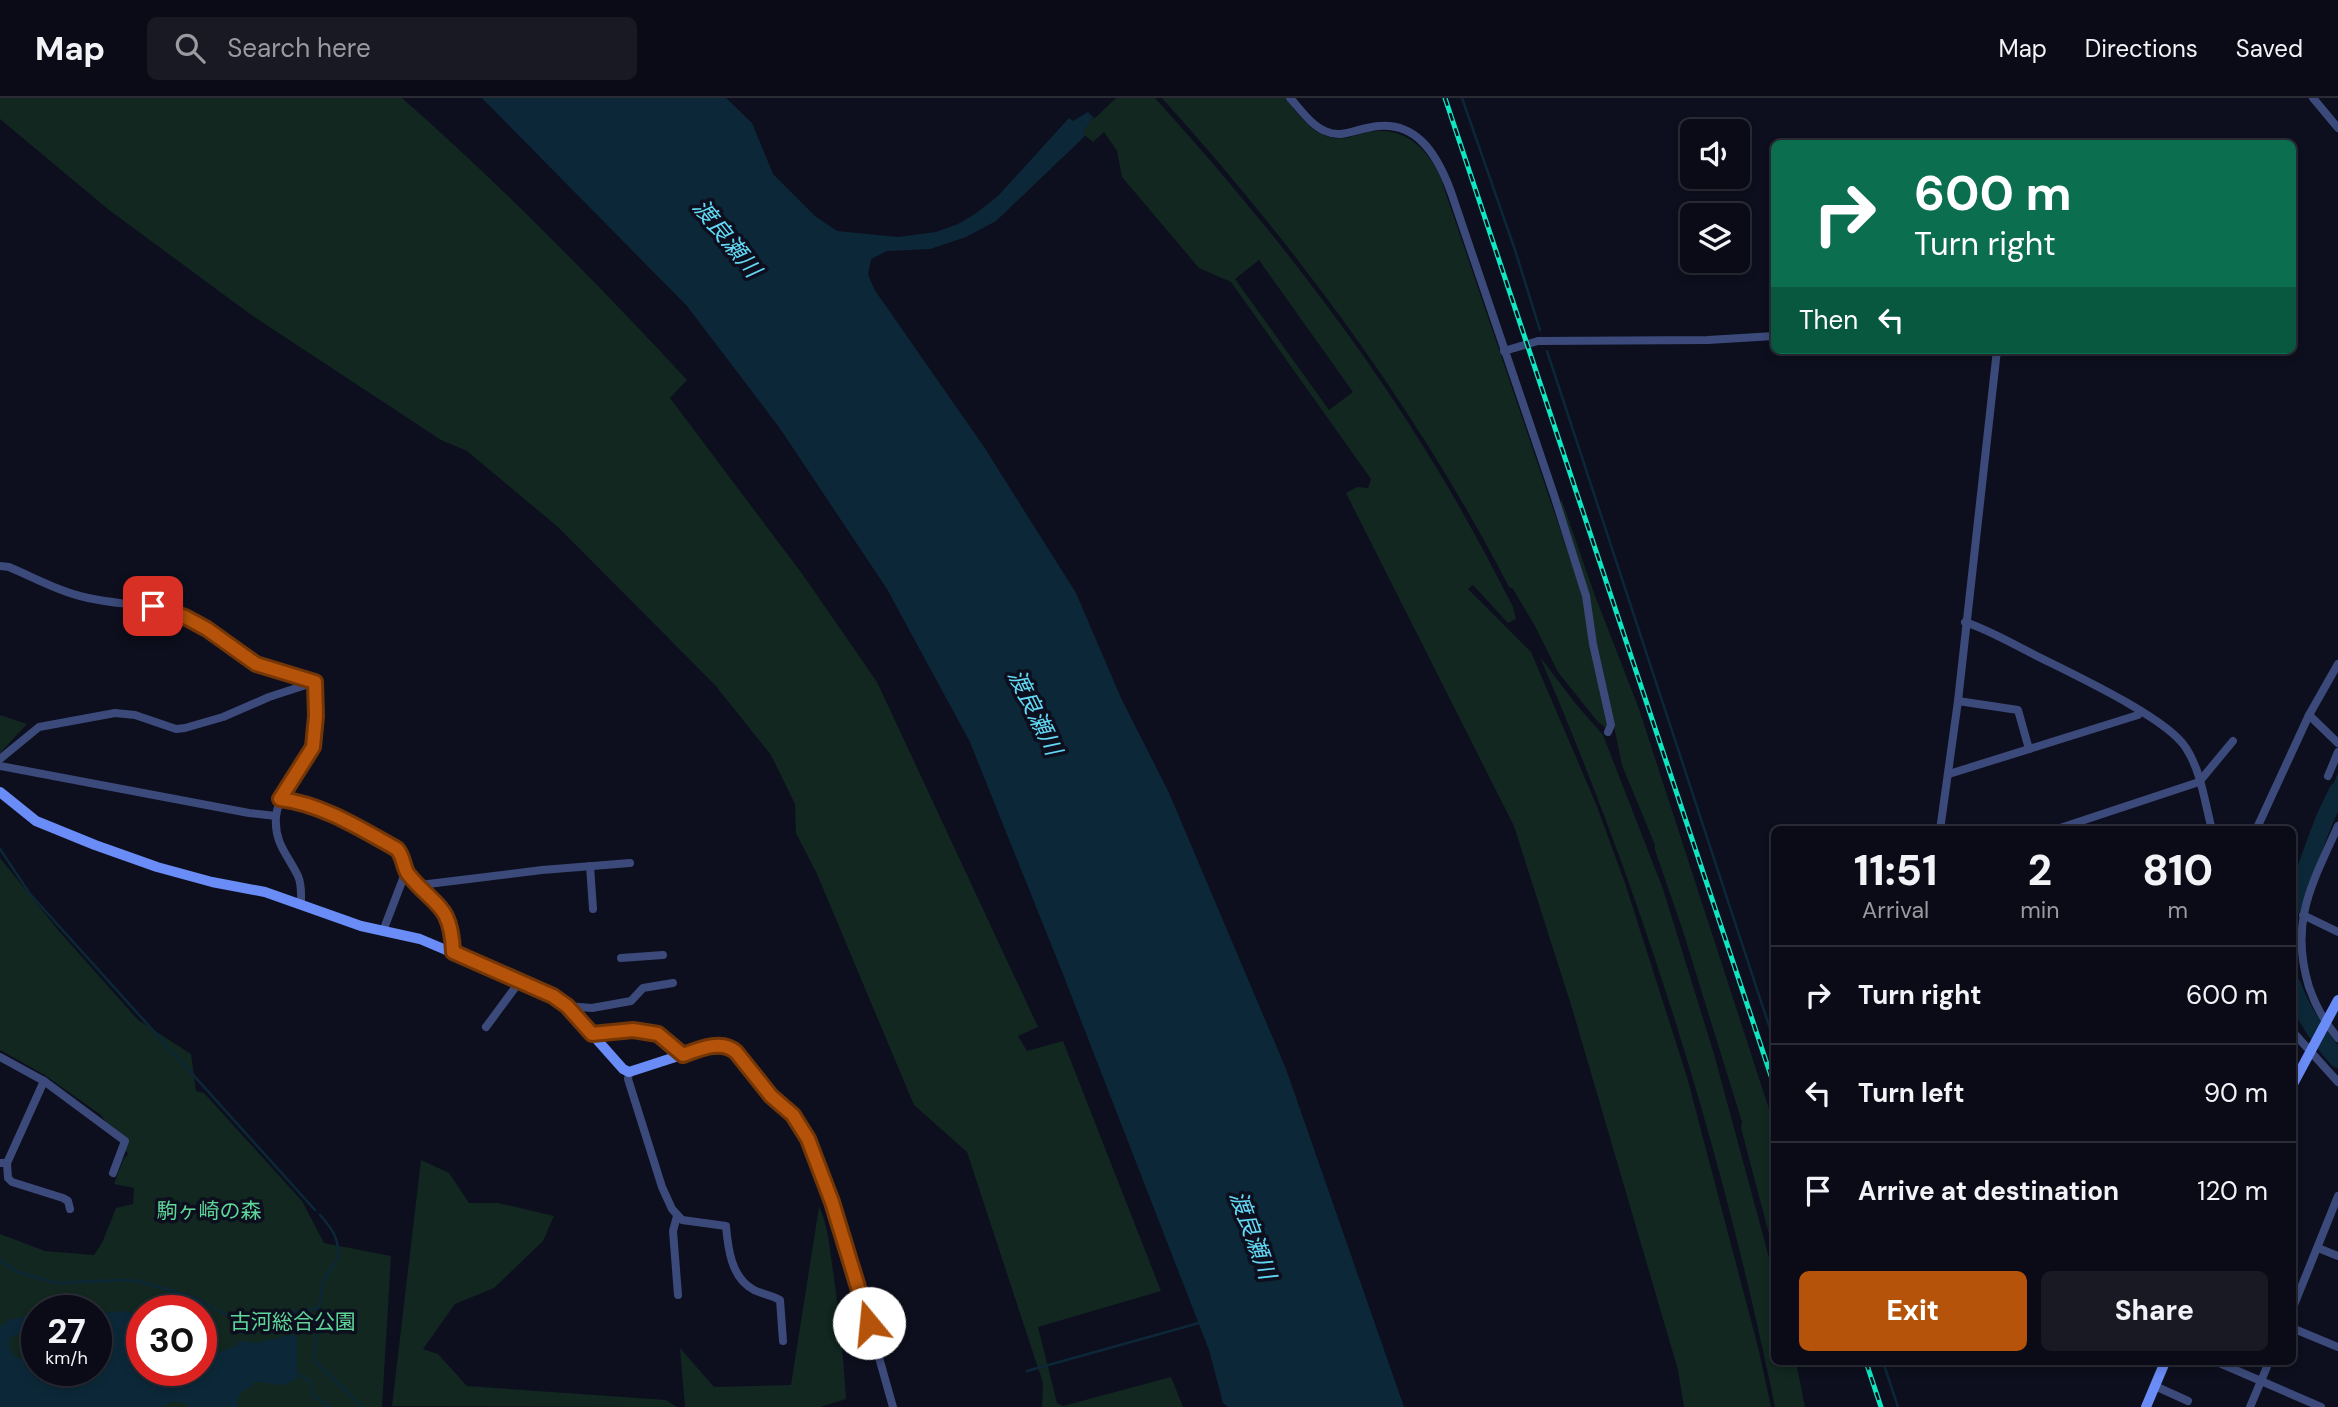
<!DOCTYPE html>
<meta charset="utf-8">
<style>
body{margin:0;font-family:"DM Sans","Noto Sans JP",sans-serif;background:#181923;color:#f1f3f6;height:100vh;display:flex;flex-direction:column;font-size:26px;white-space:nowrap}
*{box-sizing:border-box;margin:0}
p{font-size:23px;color:#999ba1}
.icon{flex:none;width:38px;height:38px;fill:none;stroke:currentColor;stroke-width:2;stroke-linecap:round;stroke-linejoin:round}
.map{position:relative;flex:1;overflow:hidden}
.side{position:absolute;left:1771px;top:728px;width:525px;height:539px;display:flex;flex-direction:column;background:#0a0b16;border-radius:10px;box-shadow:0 4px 10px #0003,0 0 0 2px #2a2b35}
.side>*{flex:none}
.guide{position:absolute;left:1771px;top:42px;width:525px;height:214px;border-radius:10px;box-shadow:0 4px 10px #0003,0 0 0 2px #2a2b35;background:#0b6e4f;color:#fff;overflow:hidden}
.tools{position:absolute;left:1680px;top:21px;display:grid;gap:14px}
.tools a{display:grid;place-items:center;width:70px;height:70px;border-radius:10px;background:#0a0b16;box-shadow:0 4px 10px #0003,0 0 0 2px #2a2b35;font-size:35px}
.speed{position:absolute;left:21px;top:1197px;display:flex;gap:14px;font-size:35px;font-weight:700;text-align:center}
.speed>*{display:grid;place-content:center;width:91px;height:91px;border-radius:50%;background:#0a0b16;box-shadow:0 4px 10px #0003,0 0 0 2px #2a2b35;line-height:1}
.speed small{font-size:18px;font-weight:400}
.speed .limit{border:10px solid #d22;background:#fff;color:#111}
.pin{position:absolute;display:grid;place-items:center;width:60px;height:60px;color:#fff;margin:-30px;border-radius:14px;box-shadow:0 4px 10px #0006}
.me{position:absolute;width:77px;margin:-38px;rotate:343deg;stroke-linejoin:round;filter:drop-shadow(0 0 5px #0008)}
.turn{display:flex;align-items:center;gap:24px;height:147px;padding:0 28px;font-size:32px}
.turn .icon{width:91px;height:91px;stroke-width:2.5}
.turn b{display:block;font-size:49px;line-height:60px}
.then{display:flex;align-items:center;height:66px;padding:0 28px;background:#0003;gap:14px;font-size:26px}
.eta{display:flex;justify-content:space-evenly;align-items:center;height:119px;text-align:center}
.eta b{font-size:42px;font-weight:800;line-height:49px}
.action{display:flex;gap:14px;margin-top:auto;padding:14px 28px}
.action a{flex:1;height:80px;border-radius:10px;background:#b45309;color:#fff;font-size:28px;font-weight:800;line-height:80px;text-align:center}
.action a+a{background:#181923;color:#f1f3f6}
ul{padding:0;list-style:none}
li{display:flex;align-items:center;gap:21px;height:98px;padding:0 28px;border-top:2px solid #2a2b35}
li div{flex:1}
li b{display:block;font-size:26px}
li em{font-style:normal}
header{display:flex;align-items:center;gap:42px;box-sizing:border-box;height:98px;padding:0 35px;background:#0a0b16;border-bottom:2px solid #2a2b35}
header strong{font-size:33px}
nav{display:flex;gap:38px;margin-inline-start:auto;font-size:24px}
.search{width:490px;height:63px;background:#181923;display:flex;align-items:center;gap:18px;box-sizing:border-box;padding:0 24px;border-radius:10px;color:#999ba1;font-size:26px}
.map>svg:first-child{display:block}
</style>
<header>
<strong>Map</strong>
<div class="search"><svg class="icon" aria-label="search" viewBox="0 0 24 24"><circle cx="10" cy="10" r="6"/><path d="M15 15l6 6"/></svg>Search here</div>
<nav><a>Map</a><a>Directions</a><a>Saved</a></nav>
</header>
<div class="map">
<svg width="2338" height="1309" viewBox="0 0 2338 1309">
<rect width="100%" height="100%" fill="#0d0f1e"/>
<g fill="#112720" fill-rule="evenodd">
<path d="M0,0h402c101,89 194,184 285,282l-17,18 133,177 74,107 161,345 -20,9 9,15 36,-10 98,250 -123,36 19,76 6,3 108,-29 12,30h-141l1,-24 -76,-231 -53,-47 -97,-231 -21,-41 -1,-29 -24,-49 -56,-70 -157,-158 -91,-76 -26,-11 -191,-126 -141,-104 -109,-91z"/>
<path d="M1116,0h39c104,115 201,237 281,369 28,46 53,93 77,140l3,12 -8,4 -35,-38 -5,4 63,63 65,152 29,79 62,194 71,270 13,60h-87l-6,-37 -106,-362 -58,-182 -168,-333 11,-6 11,1 3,-9 -140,-197 -32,-14 -77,-91 -5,-26 -13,-19 -11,10 -11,-9 11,-16 2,1zM1259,162l94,132 -24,18 -94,-131z"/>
<path d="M1162,0h123c11,13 22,30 38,37 17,7 26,2 42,-2 38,-9 62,14 76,46l139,409 28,135 -2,5 -8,-6 -40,-50 -23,-46 -22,-37 -4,-2c-92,-178 -213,-340 -347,-489z"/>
<path d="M1561,400l33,95 45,116 130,400 5,20v124l-33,-125 1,-6 -60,-194 -27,-78v-5l-33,-80 -22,-106 -39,-153z"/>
<path d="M1540,559l35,46 28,32 60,154 51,165 60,222v86h22l9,45h-30c-53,-258 -131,-509 -235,-750z"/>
<path d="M0,617l27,9 -27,29z"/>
<path d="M0,760l59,73 79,89 53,34 5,37 8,2 98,108 22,42 67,13 -9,151h-382v-173l45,17 49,4 8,-12 14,-35 17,-4 1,-16 -20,-4 9,-24 5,-6 -27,-39 -58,-41 -43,-24zM37,1213h59v59h-59zM142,1213h59v59h-59z"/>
<path d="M421,1062l28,13 20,30h29l56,13 -11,25 -49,47 -39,16 -32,45 15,5 29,32 199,14 11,7 -285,-1z"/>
<path d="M819,1109c9,18 10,38 13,57 7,45 11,90 14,135l-26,8h-135l-5,-59 34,39 77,-2z"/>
</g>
<g fill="#0c2838">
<path d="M482,0h244l26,25 21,51 42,42 22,15 61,6 38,-5 22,-8 17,-10 23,-18 71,-78 4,3 15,-9 5,5 -10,15 2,4 -89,85 -30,16 -36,12 -43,2 -16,8 -3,15 6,15 110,158 92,146 45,105 48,95 117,276 118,338h-176l-5,-4 -14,-53 -148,-381 -91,-227 -83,-153 -108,-162 -92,-121z"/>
<path d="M2338,675v38l-17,39 -15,-3z"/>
<path d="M125,1213l10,3c10,17 4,19 -7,34l3,15 11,3v4h59v-3l12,-7 3,-7 23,-8 -1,-4 18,2 38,-9 3,4v40c-18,13 -23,3 -43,4l-3,5 -10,5 -4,8 1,7h-50l-3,-4 -14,-1 -9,5h-162v-79l9,-8 28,-7v31l-6,-10 -6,-2 -16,6c-2,19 13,27 28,16v16h59v-6l13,-7 5,-12 -6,-8 -12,-2v-21z"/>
</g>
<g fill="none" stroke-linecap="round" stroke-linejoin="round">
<g stroke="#0c2838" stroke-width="2.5">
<path d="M1462,0l53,152 25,80"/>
<path d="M1547,253l227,690"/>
<path d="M0,751l30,45 285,316"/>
<path d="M0,1163l18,11 38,11 66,-3 16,1 55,16 41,22 17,1 68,-12 -5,52 48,47"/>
<path d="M319,1210c2,-9 2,-19 5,-28 3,-7 9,-12 12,-19 7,-18 -5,-34 -16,-46"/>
<path d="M1883,1264l15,45"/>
<path d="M1027,1273l172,-48"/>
<path d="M298,1276l13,8 1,13 18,12"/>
</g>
<g stroke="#0c2838" stroke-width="18">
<path d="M2292,809l32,-87 14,-29"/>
<path d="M2292,887c10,27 26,52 46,74"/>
</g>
<g stroke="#3b4a7a" stroke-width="8">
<path d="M1290,0c11,12 21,27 35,33 15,7 27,0 42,-3 48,-12 70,26 84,64l103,303 32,101 7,48 18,81 -3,7"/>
<path d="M2313,0l25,30"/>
<path d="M1504,253l34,-10 170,-1 66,-4"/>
<path d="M0,468l9,1c26,11 51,25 79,31 32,7 64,6 94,18 24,9 41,29 62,41 22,13 47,18 71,25"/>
<path d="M1965,524c24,8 46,21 68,32 35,18 134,63 153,94 15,23 19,55 26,82"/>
<path d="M1958,603l60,9 11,39"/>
<path d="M2309,617l29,28"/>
<path d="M0,661l39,-32 76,-14 20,2 41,14 9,-1 38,-11 46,-20 46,-15"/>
<path d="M0,668l249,47 27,3"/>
<path d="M1949,676l189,-59 3,-4"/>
<path d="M2328,678l10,-24"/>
<path d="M280,701c42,5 80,31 117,50l5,7 4,15 -23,60"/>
<path d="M2338,728c-26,58 -49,96 -29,161 7,20 15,35 29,51"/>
<path d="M1940,732l18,-129 39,-351"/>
<path d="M2054,732l145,-48 34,-41"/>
<path d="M2256,732l53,-115 29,-51"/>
<path d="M590,768l3,43"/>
<path d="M406,773c28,27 45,40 47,81"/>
<path d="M420,787l122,-15 88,-7"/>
<path d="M301,805c0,-9 1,-18 -3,-27 -10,-21 -24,-33 -22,-59 3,-29 28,-44 37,-71 6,-20 3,-43 2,-64"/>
<path d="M2303,817l35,17"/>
<path d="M621,860l42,-3"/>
<path d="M567,908l25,2 39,-7 12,-13 30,-5"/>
<path d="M486,929l34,-46"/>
<path d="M2292,933l46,51"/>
<path d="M592,936l41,-4 25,4 25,21"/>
<path d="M0,959l44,24 -37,82h-7"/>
<path d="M629,974l-1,7 34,108 10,22 10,11 44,6c2,22 5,52 28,64 8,4 17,5 26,10l3,41"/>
<path d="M44,983l81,60 -12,32"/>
<path d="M7,1065l1,15 4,4 51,16 5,3 2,8"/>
<path d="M820,1068l45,142 28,99"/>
<path d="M677,1118l-4,15 5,64"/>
<path d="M2318,1150l20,8"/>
<path d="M2292,1212l46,-114"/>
<path d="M2292,1230l46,19"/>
<path d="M2217,1264l104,45"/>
<path d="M2155,1288l33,15"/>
<path d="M2250,1309l19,-45"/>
</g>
<g stroke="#6a8cf6" stroke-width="10">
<path d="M0,694l36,29 59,24 62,22 55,15 53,10 96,34 59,13 118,50 29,17 56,63 6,3 68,-22 30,-4 9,6 35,44 22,19 15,24 12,27"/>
<path d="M2292,988l46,-86"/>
<path d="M2146,1309l19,-45"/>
</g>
<defs>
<g id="rail">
<path d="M1445,0l329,987"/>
<path d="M1866,1264l15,45"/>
</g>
</defs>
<use href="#rail" stroke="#0ee7c2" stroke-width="5"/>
<use href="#rail" stroke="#0d0f1e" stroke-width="2.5" stroke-dasharray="8" stroke-linecap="butt"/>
</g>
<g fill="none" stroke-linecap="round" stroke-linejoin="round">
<defs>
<path id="route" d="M153,508l32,11 22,12 49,35 59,18 1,34 -3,31 -33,52c42,5 81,30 117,50 7,8 6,18 11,25 26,33 43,28 45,78l100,44 14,10 25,28 41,-4 25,4 25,21c16,-6 39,-16 53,-3l35,44 22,19 15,24 24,63 37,121"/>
</defs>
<use href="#route" stroke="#753606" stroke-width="18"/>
<use href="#route" stroke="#b45309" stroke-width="12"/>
</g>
<g text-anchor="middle" stroke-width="7" stroke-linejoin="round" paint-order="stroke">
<g font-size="21" fill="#5ed698" stroke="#0d0f1e">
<text x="209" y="1120">駒ヶ崎の森</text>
<text x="293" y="1231">古河総合公園</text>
</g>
<g font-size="23" font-style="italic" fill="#62d9f5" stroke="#0d0f1e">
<text transform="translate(727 140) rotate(51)" y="8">渡良瀬川</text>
<text transform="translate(1035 614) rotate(64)" y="8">渡良瀬川</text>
<text transform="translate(1253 1137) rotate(70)" y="8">渡良瀬川</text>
</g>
</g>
</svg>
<div class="tools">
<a><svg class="icon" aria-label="sound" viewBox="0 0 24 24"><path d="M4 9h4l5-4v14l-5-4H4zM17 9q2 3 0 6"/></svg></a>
<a><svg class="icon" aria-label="layers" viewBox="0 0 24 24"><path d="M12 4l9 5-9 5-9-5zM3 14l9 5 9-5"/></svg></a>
</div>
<div class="speed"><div>27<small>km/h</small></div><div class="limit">30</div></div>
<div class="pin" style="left:153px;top:508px;background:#d93025"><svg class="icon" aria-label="arrive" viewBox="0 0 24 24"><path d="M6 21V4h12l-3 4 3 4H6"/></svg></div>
<svg class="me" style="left:869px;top:1225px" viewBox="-20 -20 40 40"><circle r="19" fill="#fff"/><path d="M0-13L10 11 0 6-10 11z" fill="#b45309"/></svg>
<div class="guide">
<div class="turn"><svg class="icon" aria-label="right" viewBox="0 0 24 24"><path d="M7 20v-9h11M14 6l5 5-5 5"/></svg><div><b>600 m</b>Turn right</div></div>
<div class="then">Then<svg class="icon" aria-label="left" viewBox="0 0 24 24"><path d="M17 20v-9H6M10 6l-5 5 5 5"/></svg></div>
</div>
<section class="side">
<div class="eta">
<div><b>11:51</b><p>Arrival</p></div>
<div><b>2</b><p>min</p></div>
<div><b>810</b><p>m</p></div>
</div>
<ul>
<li><svg class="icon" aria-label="right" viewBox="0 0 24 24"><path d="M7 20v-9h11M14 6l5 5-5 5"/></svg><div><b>Turn right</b></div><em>600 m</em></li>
<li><svg class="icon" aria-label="left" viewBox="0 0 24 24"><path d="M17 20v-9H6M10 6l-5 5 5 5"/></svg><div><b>Turn left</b></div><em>90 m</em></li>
<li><svg class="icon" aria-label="arrive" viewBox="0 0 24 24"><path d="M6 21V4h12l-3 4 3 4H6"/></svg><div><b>Arrive at destination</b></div><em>120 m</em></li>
</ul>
<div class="action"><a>Exit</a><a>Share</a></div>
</section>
</div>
